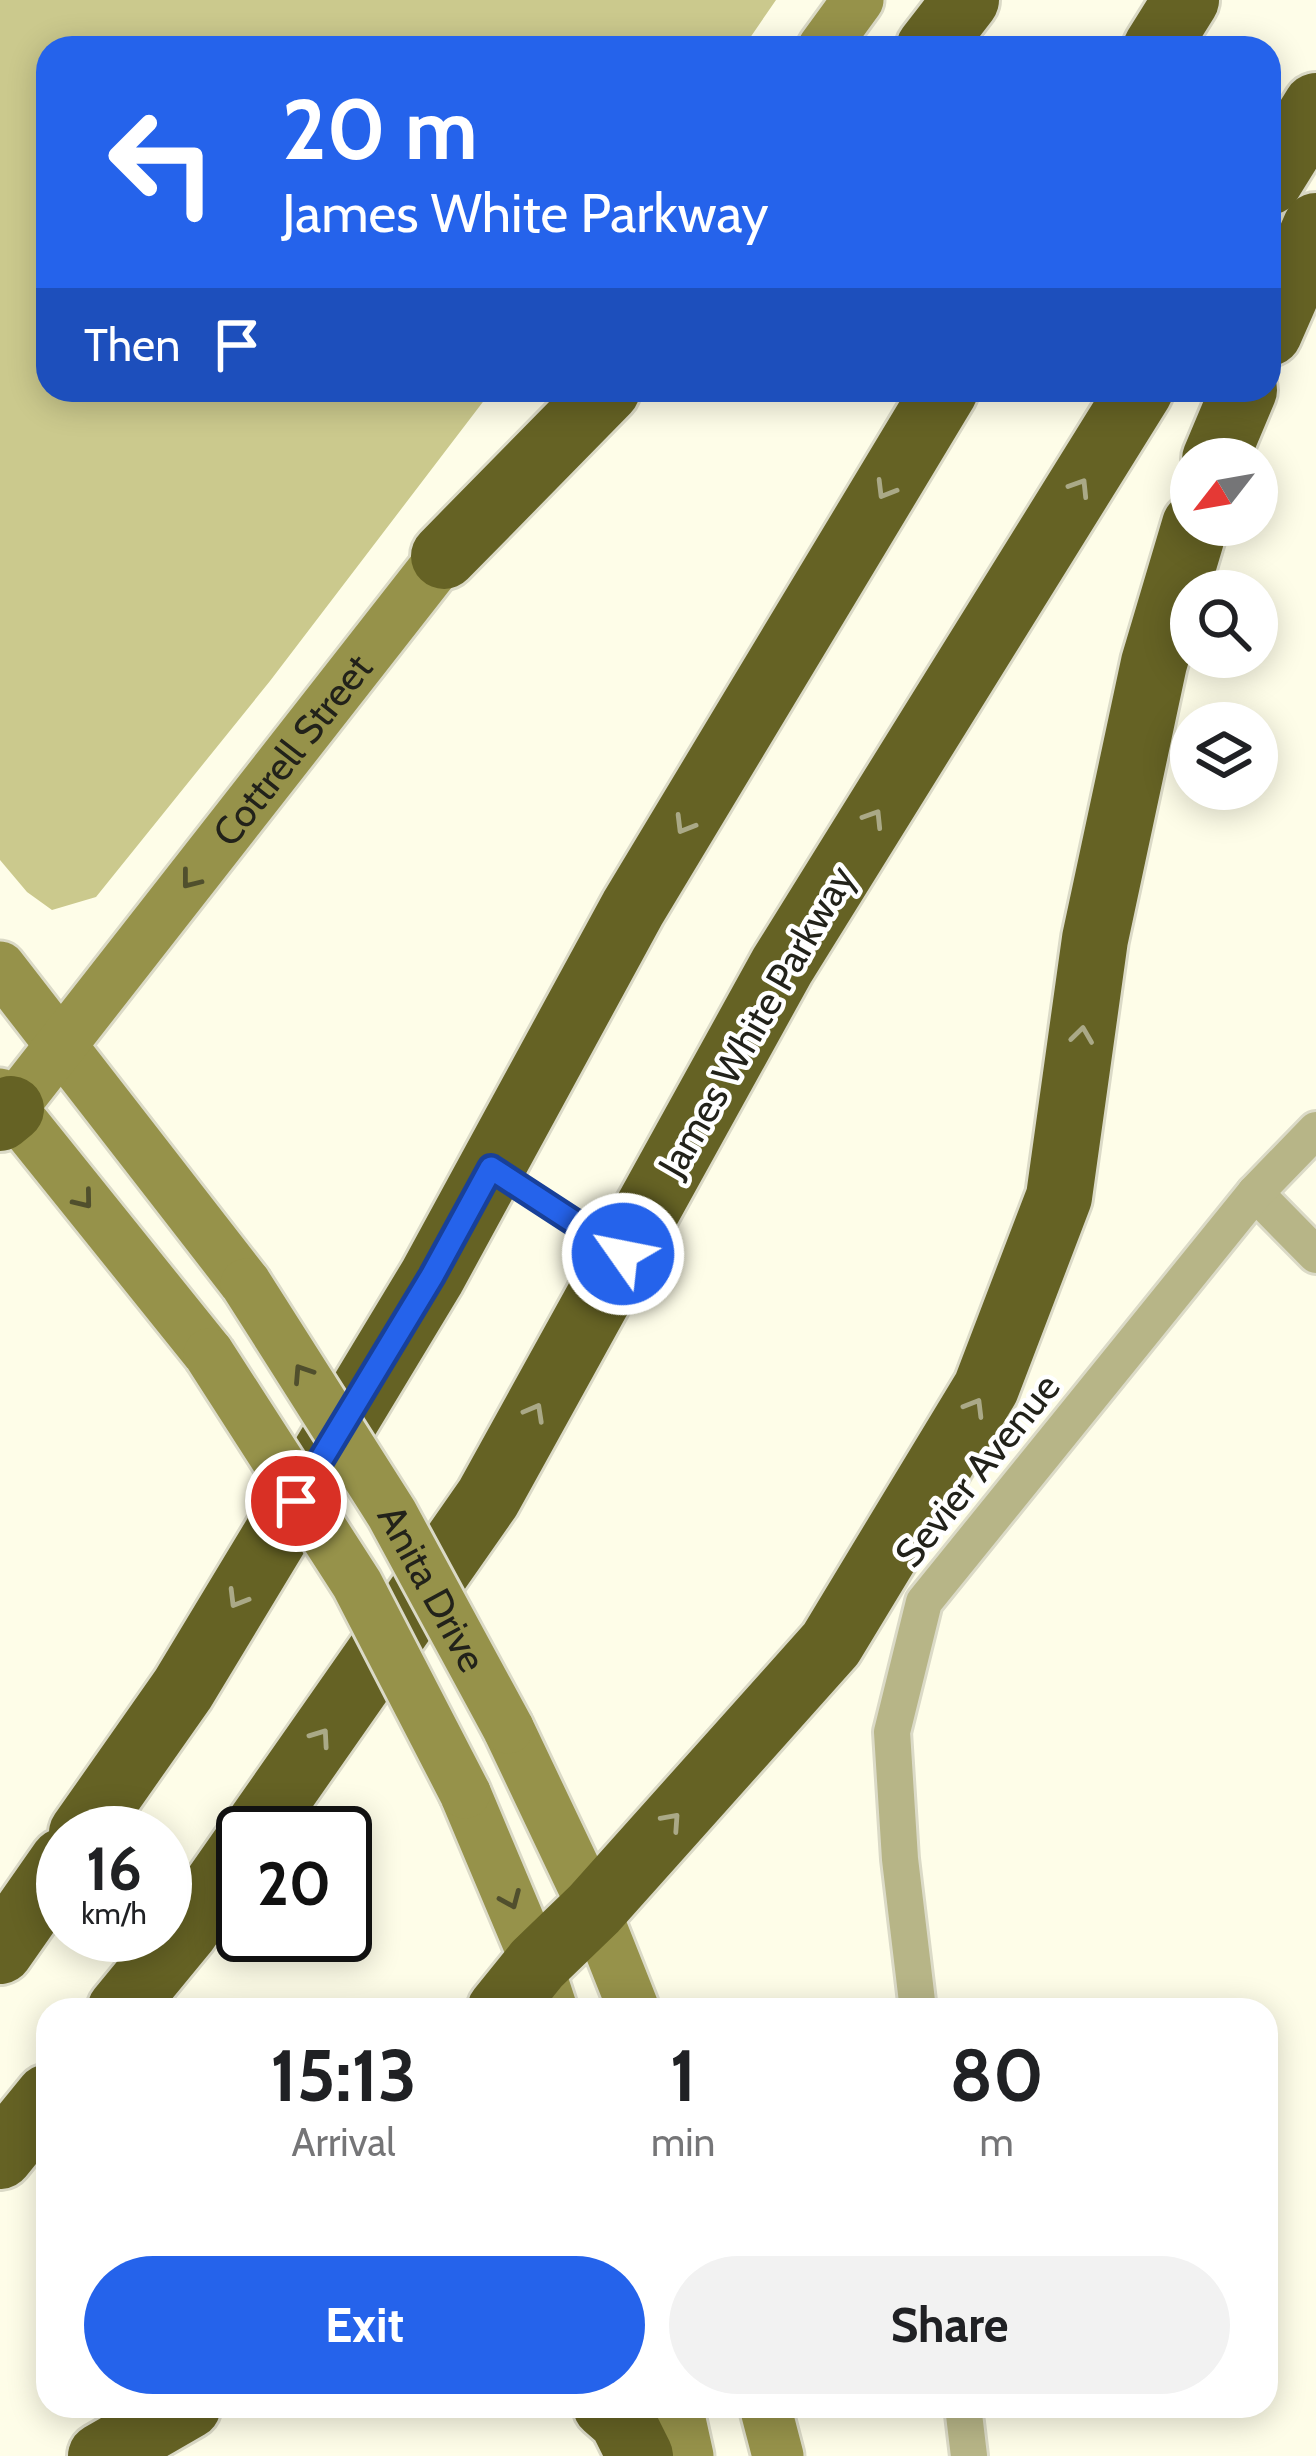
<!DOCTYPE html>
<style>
body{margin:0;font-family:Cabin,sans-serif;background:#f2f2f2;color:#202124;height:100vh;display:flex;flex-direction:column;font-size:45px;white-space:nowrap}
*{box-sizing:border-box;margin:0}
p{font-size:39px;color:#757577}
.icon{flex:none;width:66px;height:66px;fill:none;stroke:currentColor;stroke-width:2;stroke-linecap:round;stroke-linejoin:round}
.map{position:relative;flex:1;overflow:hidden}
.drawer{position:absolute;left:36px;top:1998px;width:1242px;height:420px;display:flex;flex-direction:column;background:#fff;border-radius:36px;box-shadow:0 6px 30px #0003}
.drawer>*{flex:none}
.hud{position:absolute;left:36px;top:36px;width:1245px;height:366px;border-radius:36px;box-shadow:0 6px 30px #0003;background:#2563eb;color:#fff;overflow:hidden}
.needle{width:78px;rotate:239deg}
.fabs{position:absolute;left:1170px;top:438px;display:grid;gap:24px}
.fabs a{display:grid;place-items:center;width:108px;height:108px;border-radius:50%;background:#fff;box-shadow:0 6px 30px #0003;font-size:60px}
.speed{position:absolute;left:36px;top:1806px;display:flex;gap:24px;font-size:60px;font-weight:700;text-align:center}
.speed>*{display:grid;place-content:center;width:156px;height:156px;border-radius:50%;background:#fff;box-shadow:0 6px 30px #0003;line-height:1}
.speed small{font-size:30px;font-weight:400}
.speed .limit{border:6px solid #111;border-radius:18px;background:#fff;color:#111}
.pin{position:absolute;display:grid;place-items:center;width:102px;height:102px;color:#fff;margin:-51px;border:6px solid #fff;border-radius:50%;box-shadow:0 3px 12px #0007}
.me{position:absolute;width:132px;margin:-66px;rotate:303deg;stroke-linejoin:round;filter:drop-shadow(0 0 9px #0008)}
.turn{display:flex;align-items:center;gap:42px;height:252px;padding:0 48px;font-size:54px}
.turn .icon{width:156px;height:156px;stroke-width:2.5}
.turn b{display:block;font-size:84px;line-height:102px}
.then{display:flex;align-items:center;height:114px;padding:0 48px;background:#0003;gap:24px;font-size:45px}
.eta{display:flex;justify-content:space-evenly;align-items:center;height:204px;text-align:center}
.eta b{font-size:72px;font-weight:700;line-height:84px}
.cta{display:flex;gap:24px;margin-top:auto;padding:24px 48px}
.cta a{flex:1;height:138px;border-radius:72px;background:#2563eb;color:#fff;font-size:48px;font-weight:700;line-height:138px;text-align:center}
.cta a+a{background:#f2f2f2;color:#202124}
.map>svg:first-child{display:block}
</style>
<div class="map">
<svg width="1316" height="2456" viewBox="0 0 1316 2456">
<rect width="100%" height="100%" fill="#fefde8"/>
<path fill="#cbc98d" d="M0,0h776l-33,48h-695v342h444l-222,291 -174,216 -44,13 -25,-18 -27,-32z"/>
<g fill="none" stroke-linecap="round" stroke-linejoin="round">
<defs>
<path id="lane" d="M501,1175l113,73"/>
<g id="street">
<path d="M1255,1193l61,62"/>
<path d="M918,2010l-18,-151 -8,-127 32,-130 331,-409 61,-63"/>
<path d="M963,2406l6,50"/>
</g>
<g id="secondary">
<path d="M823,48l35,-48"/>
<path d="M0,967l246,317"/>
<path d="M0,1094l209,260"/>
<path id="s1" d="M11,1109l457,-584"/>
<path d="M508,1728l86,181 40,101"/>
<path d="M465,1793l72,171 15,46"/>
<path d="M677,2406l11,50"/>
<path d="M765,2406l13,50"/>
</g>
<g id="highway">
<path d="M929,48l37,-48"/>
<path d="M1156,48l30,-48"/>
<path d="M1269,182l47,-76"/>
<path d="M1269,333l47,-107"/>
<path d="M1215,459l29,-69"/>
<path d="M444,556l163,-166"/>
<path d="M0,1118l11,-9"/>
<path d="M82,1833l101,-144 249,-412 201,-369 312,-518"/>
<path d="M254,1833l234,-335 294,-532 358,-576"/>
<path d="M0,1951l63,-90"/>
<path d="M120,2010l65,-79 58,-83"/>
<path d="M500,2010l37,-46 57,-55 237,-265 155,-256 73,-191 36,-258 59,-276 41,-138"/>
<path d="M0,2156l48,-59"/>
<path d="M606,2406l16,14 18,36"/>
<path d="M101,2456l87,-50"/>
</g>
</defs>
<use href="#lane" stroke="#dbdac7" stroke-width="24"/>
<use href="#street" stroke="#dbdac7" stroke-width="42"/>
<use href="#secondary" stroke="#dbdac7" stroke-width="57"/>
<use href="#highway" stroke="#dbdac7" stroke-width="72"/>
<use href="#lane" stroke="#b7b587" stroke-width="18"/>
<use href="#street" stroke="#b7b587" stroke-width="36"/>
<use href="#secondary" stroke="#96924a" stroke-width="51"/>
<use href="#highway" stroke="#656224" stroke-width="66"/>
<defs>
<g id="secondary-bridge">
<path id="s2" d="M246,1284l146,230 116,214"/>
<path d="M209,1354l148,230 108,209"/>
</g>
</defs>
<use href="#secondary-bridge" stroke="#dbdac7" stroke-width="57" stroke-linecap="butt"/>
<use href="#secondary-bridge" stroke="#96924a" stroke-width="51"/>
</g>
<defs><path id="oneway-chevron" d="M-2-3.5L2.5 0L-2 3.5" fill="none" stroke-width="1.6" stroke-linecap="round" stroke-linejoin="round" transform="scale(3)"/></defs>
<g stroke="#aaa987">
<use href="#oneway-chevron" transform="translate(1080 487) rotate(-58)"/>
<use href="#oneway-chevron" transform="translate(885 490) rotate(121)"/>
<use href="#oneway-chevron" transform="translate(874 818) rotate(-58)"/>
<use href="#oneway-chevron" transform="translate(684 825) rotate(121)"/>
<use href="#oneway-chevron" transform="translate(1082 1035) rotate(-82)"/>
<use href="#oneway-chevron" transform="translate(975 1407) rotate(-59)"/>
<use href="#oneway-chevron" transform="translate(535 1412) rotate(-61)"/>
<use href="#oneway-chevron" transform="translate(237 1599) rotate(121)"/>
<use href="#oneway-chevron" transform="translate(321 1737) rotate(-55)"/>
<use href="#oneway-chevron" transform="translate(672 1821) rotate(-48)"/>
</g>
<g stroke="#504f2d">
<use href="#oneway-chevron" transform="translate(190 880) rotate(128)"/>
<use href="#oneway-chevron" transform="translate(84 1200) rotate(51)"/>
<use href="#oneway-chevron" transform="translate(302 1373) rotate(-123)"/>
<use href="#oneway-chevron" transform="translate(511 1900) rotate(67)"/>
</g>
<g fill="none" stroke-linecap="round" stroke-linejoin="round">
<defs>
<path id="route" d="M296,1501l136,-225 59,-108 132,86"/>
</defs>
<use href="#route" stroke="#184099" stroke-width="30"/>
<use href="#route" stroke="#2563eb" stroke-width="21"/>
</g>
<g text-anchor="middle" stroke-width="9" stroke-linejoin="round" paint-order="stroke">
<g font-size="39" fill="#22221a" stroke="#fff">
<text dy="14" stroke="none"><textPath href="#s1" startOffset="456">Cottrell Street</textPath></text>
<text transform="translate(756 1021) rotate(-60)" y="14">James White Parkway</text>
<text transform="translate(977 1470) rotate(-51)" y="14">Sevier Avenue</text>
<text dy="14" stroke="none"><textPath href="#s2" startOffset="357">Anita Drive</textPath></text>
</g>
</g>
</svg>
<div class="fabs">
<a><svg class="needle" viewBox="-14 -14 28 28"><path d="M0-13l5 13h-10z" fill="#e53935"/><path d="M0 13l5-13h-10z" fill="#757577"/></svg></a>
<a><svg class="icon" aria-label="search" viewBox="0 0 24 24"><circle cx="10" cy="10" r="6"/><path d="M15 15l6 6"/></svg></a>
<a><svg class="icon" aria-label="layers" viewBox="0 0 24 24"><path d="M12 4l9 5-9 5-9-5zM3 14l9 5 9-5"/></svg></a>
</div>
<div class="speed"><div>16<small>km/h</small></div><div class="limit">20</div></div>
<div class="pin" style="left:296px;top:1501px;background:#d93025"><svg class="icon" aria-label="arrive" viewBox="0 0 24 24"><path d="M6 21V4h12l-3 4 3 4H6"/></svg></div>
<svg class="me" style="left:623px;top:1254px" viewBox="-20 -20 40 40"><circle r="17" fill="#2563eb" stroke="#fff" stroke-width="3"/><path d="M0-11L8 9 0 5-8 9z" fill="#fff"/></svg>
<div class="hud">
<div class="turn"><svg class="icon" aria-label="left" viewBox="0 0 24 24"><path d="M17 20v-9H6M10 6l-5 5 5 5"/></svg><div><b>20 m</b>James White Parkway</div></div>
<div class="then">Then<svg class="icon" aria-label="arrive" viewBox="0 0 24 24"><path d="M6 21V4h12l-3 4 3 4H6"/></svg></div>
</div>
<section class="drawer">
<div class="eta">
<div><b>15:13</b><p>Arrival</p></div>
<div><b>1</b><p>min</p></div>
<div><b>80</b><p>m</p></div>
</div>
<div class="cta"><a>Exit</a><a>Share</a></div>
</section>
</div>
